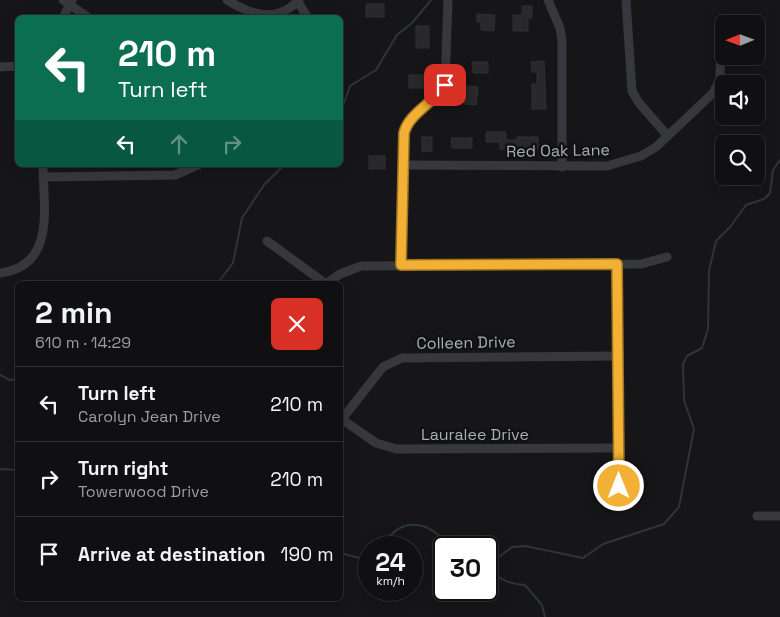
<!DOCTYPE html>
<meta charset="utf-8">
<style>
body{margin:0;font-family:"Space Grotesk",sans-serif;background:#19191b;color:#f1f3f6;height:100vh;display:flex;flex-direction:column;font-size:19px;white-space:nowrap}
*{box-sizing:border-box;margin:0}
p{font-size:16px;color:#9c9d9f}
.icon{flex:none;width:28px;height:28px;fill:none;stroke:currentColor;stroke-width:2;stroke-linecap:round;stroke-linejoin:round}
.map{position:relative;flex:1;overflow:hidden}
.sheet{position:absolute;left:15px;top:281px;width:328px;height:320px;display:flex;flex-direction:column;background:#101012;border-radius:8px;box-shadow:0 2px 12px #0003,0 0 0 1px #303032}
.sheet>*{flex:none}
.banner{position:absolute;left:15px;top:15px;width:328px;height:152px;border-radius:8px;box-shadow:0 2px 12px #0003,0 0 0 1px #303032;background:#0b6e4f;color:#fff;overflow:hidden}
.needle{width:32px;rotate:269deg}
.buttons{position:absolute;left:715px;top:15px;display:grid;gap:10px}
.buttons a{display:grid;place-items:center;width:50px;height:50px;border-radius:8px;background:#101012;box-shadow:0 2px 12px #0003,0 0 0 1px #303032;font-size:25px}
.speed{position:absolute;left:358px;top:536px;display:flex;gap:10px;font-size:25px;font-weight:700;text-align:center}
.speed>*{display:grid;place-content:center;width:65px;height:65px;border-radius:50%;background:#101012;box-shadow:0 2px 12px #0003,0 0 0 1px #303032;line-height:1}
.speed small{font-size:12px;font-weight:400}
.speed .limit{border:2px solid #111;border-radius:8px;background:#fff;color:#111}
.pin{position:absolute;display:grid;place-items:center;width:42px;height:42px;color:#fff;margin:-21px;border-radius:10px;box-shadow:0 2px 8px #0006}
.me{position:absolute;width:55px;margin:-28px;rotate:0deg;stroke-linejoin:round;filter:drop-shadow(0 0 4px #0008)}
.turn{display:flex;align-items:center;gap:18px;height:105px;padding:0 20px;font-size:22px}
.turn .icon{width:65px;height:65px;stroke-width:2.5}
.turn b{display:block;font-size:35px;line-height:42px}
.lanes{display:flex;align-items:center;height:48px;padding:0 20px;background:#0003;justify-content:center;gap:25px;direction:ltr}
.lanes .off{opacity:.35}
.round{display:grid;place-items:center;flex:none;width:52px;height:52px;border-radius:8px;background:#19191b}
.headline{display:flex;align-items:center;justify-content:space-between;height:85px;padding:0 20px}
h1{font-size:30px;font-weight:700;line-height:38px}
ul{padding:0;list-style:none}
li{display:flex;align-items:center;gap:15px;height:75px;padding:0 20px;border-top:1px solid #303032}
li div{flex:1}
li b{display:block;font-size:19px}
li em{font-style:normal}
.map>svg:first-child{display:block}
</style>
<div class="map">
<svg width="780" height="617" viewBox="0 0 780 617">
<rect width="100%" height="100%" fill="#161618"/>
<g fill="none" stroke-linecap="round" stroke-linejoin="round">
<g stroke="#2c353c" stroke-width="2">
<path d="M340,108l3,-2 7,-20 26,-16 21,-35 15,-12 19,-23"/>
<path d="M217,284l16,-21 9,-45 22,-33 20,-20"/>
<path d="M0,375l10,5 8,-1"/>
<path d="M0,469l18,1"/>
<path d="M381,548c19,-33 48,-29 69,0"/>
<path d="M340,553l24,6 5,-2"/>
<path d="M486,567l26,-20 13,-1 58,12 20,-14 61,-20 15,-17 15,-78 -10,-29 -1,-36 4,-8 15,-8 6,-19 1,-58 7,-30 14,-14 16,-22 18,-6 6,-6 3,-23 7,-10"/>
<path d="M486,567c13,12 22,17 39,18l17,20 3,12"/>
</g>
</g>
<g fill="#29292c" stroke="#303034">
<rect x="366" y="4" width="18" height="13"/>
<path d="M522,6h10v12h-4v13h-15v-16h9z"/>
<path d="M477,14l18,1 -1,16 -13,-1v-8h-4z"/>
<rect x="416" y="26" width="13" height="22"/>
<path d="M544,61l2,48h-14v-25h5v-12h-5l-1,-10z"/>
<path d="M472,62h16v11h-15z"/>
<path d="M409,75h15l1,13h-16z"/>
<path d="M466,86l12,1 -2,18 -12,-1z"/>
<path d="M486,132h20v8h11v-3h21v12h-38v-7h-14z"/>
<path d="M422,137h10v14l-10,1z"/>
<path d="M451,138h21v10h-20z"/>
<rect x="369" y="156" width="16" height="13"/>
</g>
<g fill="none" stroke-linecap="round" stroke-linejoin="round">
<g stroke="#37383d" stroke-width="9">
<path d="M63,0l26,18"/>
<path d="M227,0c24,15 49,24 72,0"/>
<path d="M548,0l12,28 2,13v126"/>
<path d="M626,0l6,91 7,12 28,32"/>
<path d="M298,2l10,16"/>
<path d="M63,18l9,-18"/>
<path d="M0,67l18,-1"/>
<path d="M403,165l204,1 34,-10 15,-9 57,-54 7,-14 1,-51"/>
<path d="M43,177l132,-2 23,-10"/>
<path d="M267,241l59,43"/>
<path d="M617,264l2,222"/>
<path d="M401,265l3,-132c5,-20 30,-30 41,-48l3,-85"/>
<path d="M0,273c57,-7 43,-68 43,-108"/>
<path d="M326,284l14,-10 21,-8 280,-2 26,-7"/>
<path d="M340,418l36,25 20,6 223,-1"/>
<path d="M342,419l41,-52 19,-9 216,-2"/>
<path d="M757,516h23"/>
</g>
</g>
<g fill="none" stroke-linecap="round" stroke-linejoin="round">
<defs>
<path id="route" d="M445,85c-11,18 -36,28 -41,48l-3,132 216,-1 2,222"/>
</defs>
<use href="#route" stroke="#9d7322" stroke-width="12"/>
<use href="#route" stroke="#f2b134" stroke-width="9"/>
</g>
<g text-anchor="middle" stroke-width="5" stroke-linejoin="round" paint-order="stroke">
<g font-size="16" fill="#a8adb8" stroke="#111113">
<text transform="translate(558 150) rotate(-1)" y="6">Red Oak Lane</text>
<text transform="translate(466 342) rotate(-1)" y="6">Colleen Drive</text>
<text x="475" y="440">Lauralee Drive</text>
</g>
</g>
</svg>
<div class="buttons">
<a><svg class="needle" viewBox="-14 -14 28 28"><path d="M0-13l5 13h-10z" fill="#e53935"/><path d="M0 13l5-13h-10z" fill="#9c9d9f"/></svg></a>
<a><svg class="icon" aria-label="sound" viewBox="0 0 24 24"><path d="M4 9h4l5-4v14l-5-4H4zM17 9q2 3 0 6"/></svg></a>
<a><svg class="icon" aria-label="search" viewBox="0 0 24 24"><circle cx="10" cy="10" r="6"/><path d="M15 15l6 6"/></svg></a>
</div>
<div class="speed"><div>24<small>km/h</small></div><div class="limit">30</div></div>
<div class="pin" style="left:445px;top:85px;background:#d93025"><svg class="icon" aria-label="arrive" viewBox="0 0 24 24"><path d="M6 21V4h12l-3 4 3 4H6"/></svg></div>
<svg class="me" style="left:619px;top:486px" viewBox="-20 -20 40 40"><circle r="17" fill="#f2b134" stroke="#fff" stroke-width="3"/><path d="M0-11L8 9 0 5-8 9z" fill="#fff"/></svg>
<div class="banner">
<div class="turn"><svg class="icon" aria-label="left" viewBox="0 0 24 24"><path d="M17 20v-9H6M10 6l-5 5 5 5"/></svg><div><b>210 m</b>Turn left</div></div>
<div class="lanes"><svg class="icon" aria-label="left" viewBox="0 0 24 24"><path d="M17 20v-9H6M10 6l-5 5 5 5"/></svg><svg class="icon off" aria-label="ahead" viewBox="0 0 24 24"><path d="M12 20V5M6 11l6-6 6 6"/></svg><svg class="icon off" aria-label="right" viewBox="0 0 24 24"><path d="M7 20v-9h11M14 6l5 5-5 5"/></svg></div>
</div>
<section class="sheet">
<div class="headline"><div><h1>2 min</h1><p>610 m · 14:29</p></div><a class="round" style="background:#d93025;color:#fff"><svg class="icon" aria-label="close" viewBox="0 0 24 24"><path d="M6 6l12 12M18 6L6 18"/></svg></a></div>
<ul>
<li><svg class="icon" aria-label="left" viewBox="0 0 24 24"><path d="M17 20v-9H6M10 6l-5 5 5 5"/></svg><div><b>Turn left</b><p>Carolyn Jean Drive</p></div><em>210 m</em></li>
<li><svg class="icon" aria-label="right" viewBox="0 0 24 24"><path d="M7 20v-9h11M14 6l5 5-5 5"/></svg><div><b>Turn right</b><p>Towerwood Drive</p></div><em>210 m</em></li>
<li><svg class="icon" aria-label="arrive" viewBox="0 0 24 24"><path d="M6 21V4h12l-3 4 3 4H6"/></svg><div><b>Arrive at destination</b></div><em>190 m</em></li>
</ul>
</section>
</div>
